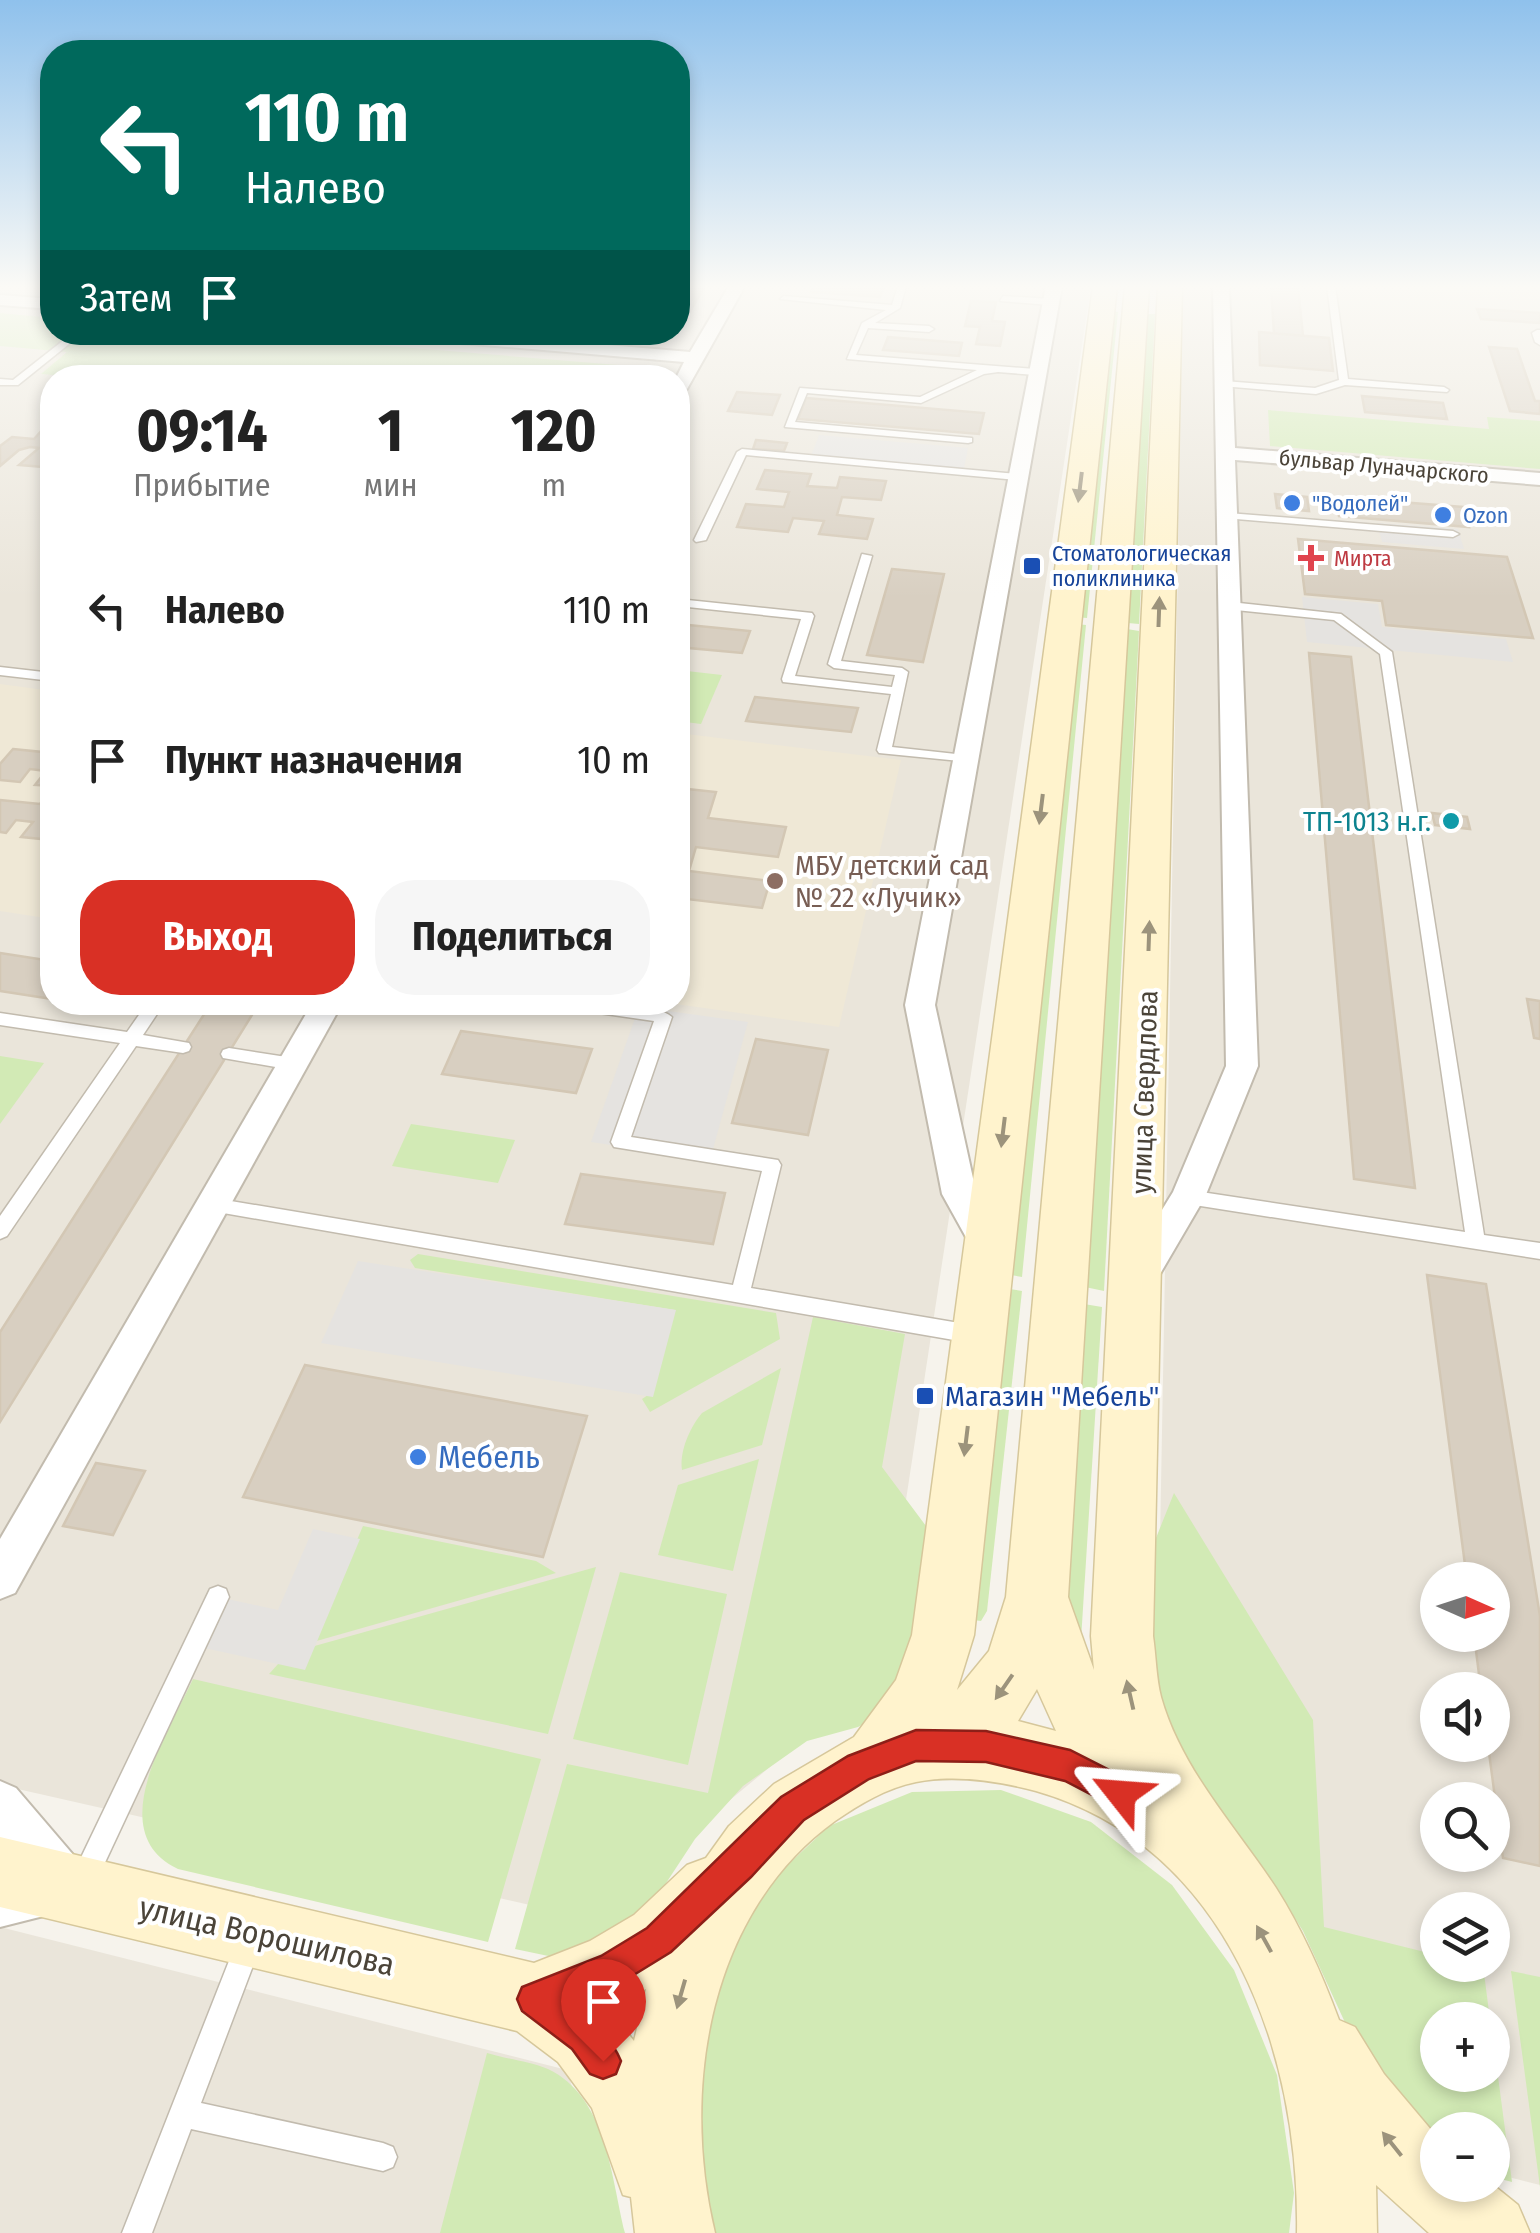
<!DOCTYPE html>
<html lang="ru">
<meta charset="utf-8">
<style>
body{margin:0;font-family:"Fira Sans Condensed",sans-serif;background:#f6f6f6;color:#222;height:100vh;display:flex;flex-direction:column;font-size:38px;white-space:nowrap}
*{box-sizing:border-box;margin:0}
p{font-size:32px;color:#767676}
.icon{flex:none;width:55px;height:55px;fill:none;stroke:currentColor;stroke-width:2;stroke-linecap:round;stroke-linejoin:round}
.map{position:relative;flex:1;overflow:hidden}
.details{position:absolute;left:40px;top:365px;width:650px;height:650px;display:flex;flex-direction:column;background:#fff;border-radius:40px;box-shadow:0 5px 15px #0003}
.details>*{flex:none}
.hud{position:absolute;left:40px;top:40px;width:650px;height:305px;border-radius:40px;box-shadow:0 5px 15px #0003;background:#00695c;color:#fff;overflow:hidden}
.needle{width:65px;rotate:93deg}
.controls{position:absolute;left:1420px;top:1562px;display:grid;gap:20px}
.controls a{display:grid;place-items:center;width:90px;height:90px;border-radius:50%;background:#fff;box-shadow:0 5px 15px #0003;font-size:50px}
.pin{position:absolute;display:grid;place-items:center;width:85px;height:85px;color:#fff;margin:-102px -42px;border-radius:50% 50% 50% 0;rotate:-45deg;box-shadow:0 0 10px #0007}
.pin .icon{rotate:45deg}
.me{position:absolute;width:110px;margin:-55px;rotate:298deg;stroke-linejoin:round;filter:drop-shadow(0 0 8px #0008)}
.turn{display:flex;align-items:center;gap:35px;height:210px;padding:0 40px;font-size:45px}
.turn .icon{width:130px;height:130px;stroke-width:2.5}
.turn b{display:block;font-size:70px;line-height:85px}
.then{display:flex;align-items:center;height:95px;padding:0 40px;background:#0003;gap:20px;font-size:38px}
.eta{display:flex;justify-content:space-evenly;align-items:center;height:170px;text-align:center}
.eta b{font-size:60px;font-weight:700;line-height:70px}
.cta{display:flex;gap:20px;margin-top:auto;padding:20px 40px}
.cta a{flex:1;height:115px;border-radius:40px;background:#d93025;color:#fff;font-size:40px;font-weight:700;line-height:115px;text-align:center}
.cta a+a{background:#f6f6f6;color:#222}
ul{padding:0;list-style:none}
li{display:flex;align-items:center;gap:30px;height:150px;padding:0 40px}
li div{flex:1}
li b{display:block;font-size:38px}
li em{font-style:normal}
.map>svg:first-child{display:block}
</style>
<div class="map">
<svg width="1540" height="2233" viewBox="0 0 1540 2233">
<rect width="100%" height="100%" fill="#f6f3ec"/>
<g fill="#eae5da" fill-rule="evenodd">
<path d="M0,286h52v46h626v-46h413l-212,1391 -292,241 -587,-133zM52,378h626v624h-626z"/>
<path d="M1183,286h357v1899l-47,-12 -1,-43h-54l-130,-220 -151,-205zM1438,1580h54v55h-54zM1438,1690h54v55h-54zM1438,1800h54v55h-54zM1438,1910h54v55h-54zM1438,2020h54v55h-54z"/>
<path d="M0,1927l567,143 48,163h-615z"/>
</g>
<g fill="#efe8d6">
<path d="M1413,286h127v14l-126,-9z"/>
<path d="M0,684l52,7v228l-52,-8z"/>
<path d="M678,733l223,27 -62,267 -170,-24 9,-1z"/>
</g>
<g fill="#d2eab5">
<path d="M1109,311l9,1 -31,306 -12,-1z"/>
<path d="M0,313l52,5v14l177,1 389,32 -8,13 -528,-1 -41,-3 26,-22 -67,-6z"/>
<path d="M1147,314h8l-16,310 -11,-1z"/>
<path d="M1268,410l221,19 -2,-12 53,4v48l-270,-23z"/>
<path d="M1076,624l10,1 -64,652 -16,-3z"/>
<path d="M1127,629l12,2 -35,660 -19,-4z"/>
<path d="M678,670l44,5 -21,49 -23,-3z"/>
<path d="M0,1056l44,7 -44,61z"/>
<path d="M411,1124l104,16 -17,43 -106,-17z"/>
<path d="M418,1254l358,59 4,26 -130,73 -8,-13 12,-8 21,-81 -260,-42 -5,-8z"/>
<path d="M1003,1288l19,3 -35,320 -6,10 -8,-1z"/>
<path d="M1084,1304l18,3 -21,333 -17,-12z"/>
<path d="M813,1317l92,17 -23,133 44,59 -18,138 -29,51 -21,12 -51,14 -64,45 -48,53 -63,96 -55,27 -62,-13 52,-185 141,29z"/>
<path d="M781,1368l-19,77 -80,25c-3,-18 8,-43 20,-57z"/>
<path d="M759,1459l-26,112 -75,-16 20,-70z"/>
<path d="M1174,1493l139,227 11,207 113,28 1,10h45l7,55h-52v55h54l1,-36 19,143 -19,-5 -1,-47h-54l-1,25 -67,-78 -67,-146 -27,-43 -112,-145 -24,-165z"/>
<path d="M363,1526l173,35 20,12 -243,69z"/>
<path d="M596,1567l-48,167 -279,-60 10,-11 32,-16z"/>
<path d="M620,1572l107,22 -39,171 -115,-26z"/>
<path d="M193,1679l348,80 -53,183 -310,-73c-77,-37 -9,-137 15,-190z"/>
<path d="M1001,1790l90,32 81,63 62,85 43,105 17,118 -5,40h-588l-12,-129 22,-117 48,-95 70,-66 83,-34z"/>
<path d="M1511,1971l29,6v210z"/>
<path d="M487,2053c19,6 42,8 61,16 59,28 63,108 77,164h-185z"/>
</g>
<g fill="#e5e3e0">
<path d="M819,435l149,13 -4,21 -153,-13z"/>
<path d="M1377,523l81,6 6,20 -82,-7z"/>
<path d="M1302,597l76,7 4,23 124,12 7,23 -206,-20z"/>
<path d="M639,1007l109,15 -38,138 -119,-18z"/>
<path d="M358,1261l318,49 -23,87 -332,-54z"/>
<path d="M313,1529l47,10 -55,131 -110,-24 23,-49 60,13z"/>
</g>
<g fill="#d8cfc1" stroke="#d3c7b4" stroke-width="2.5">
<path d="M679,286h26l-20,34h-7z"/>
<path d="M814,286h70l-4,11 -69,-5z"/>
<path d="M1271,286h27l5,50 -29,-2z"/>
<path d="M971,301l25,1 -4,19 13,1 -5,24 -24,-2 4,-17 -15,-1z"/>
<path d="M1477,309l63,4v10l-59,-4z"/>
<path d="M1259,332l70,6 4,33 -73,-6z"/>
<path d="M888,337l74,6 -3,13 -76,-6z"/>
<path d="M1489,347l28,2 18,52h5v13l-30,-3z"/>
<path d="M737,392l43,3 -8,20 -44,-4z"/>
<path d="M1362,396l81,7 4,16 -82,-7z"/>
<path d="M806,398l178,15 -5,21 -181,-15z"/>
<path d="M52,419v40l-9,8 -24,-2 20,-17 -9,-1 -11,3 -19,16v-20l12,-9 22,2z"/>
<path d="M756,440l31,3 -3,8 -31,-2z"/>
<path d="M765,470l46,4 -4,12 30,2 3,-11 46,4 -5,19 -39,-3 -5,18 36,4 -6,20 -48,-5 5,-13 -31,-3 -5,14 -51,-5 9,-23 38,3 5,-15 -32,-3z"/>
<path d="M1275,494l32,3 2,14 -32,-3z"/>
<path d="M1336,497l127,10 6,20 -130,-11z"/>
<path d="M1298,539l209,18 26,81 -147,-13 -4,-24 -77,-7z"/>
<path d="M892,569l52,5 -21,88 -56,-7z"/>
<path d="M678,624l72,7 -8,22 -64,-6z"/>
<path d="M1309,653l42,4 64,531 -61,-9z"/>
<path d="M755,697l103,11 -7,24 -105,-11z"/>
<path d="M13,749l39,4v33l-17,-1 11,-14 -16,-2 -10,13 -20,-2v-16z"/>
<path d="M52,788v52l-31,-3 12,-15 -17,-2 -10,13 -6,-1v-32l40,4z"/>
<path d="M678,788l38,4 -8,26 78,9 -8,30 -82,-10 -7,24 81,10 -8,27 -84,-10z"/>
<path d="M1432,813l35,4 3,12 -35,-4z"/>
<path d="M0,953l52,8v38l-52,-8z"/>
<path d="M1527,999l13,2v38l-6,-1z"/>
<path d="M212,1002h48l-260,420v-90z"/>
<path d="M461,1031l131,18 -16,44 -134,-19z"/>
<path d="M756,1039l72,11 -20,85 -76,-12z"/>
<path d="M581,1174l144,19 -12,51 -148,-20z"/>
<path d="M1427,1275l59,9 54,332v250l-37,-8 -15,-113h4v-55h-11l-7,-55h18v-55h-25z"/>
<path d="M305,1365l282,51 -44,141 -300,-60z"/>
<path d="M96,1463l49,8 -32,64 -50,-9z"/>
</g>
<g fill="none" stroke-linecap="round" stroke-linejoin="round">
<defs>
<g id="lane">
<path d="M898,286h8l-6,22 -25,15 54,3 5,3 -5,3 -61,-4 -12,27 179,14 5,3 -5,3 -37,-3 -14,2 -63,29 -114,-10 -12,29 177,16v4l-4,1 -183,-16 15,-39 120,9 57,-27 -130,-11 15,-36 24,-13 -106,-11 4,-3 108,9z"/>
<path d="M1327,286h8l13,93 96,8 5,3 -2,2 -102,-7 -29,9 -95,-8 -2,-2 5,-3 91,7 24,-8z"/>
<path d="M1003,296l47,3 4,3 -4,3 -50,-4z"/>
<path d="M1537,330h3v15l-5,-3 -3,-9z"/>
<path d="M74,332h10l-66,53h-18v-6l13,1z"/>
<path d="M566,332h9l-11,17h-6z"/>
<path d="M742,449l275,25 5,3 -5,3 -271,-25 -40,85 -10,2 -2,-2 43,-88z"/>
<path d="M1228,513l225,18 6,3 -6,3 -229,-19v-4z"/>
<path d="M862,554l10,2 -31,105 61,7 6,4 -16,75 73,8 5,1v6l-91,-9 -2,-3 14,-56 -108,-12 -1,-3 19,-60 -123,-13v-7l134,14 2,3 -19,60 97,11 3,-12 -61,-7 -6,-4z"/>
<path d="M1230,602l111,12 51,38 92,583 56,8v16l-352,-55 -6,-2 -3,-5 3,-5 6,-2 277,42 -85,-578 -46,-34 -108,-11 -2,-3z"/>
<path d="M0,667l52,6v8l-52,-6z"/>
<path d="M148,1002h17l-22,33 46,8 2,4 -2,4 -6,2 -47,-7 -129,190 -7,3v-23l120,-173 -120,-18v-12l127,19z"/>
<path d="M556,1002c27,0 98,-1 116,15l-41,120 147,23 3,5 -30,123 226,38 7,3 3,6 -3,6 -7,3 -771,-134 -2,-5 2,-5 7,-2 520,87 29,-114 -148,-24 -3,-5 43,-121 -90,-13z"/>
<path d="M229,1048l64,10 8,6 -8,6 -70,-12 -2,-4 2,-4z"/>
<path d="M218,1586l8,3 3,8 -135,289 -9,4 -9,-4 -4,-9 4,-9 134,-279z"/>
<path d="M249,1929l9,4 4,9 -61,161 182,40 10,4 4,10 -4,10 -10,4 -192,-42 -39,104h-30l118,-300z"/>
</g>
<g id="street">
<path d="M729,286h16l-58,103 -9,5 -2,-16 8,-16 -294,-25 -8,-5h74l234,20z"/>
<path d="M1046,286h16l-127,719 41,187 31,55 -6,10 -12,5 -12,-5 -35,-63 -37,-189z"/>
<path d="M1213,286h16l6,162 305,25v12l-305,-25 23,606 -53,131 -52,89 -13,4 -13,-4 -5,-11 51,-83 53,-126z"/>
<path d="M0,295l52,4v10l-52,-4z"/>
<path d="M313,1002h30l-328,591 -15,6v-60z"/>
<path d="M0,1781l16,7 71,83 7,17 -7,17 -87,22v-48l27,-6 -27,-33z"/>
</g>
<path id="secondary" d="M1093,286h24l-143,1349 -17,55 32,-39 17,-54 119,-1311h24l-81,1311 26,73 -3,-34 67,-1350h24l-29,1350c3,20 3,42 8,61 20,72 75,130 115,191 26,41 46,86 63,132l16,7 29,47 54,64v47l54,-1 26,21 12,28h-101l-53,-48 1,48h-80c3,-181 -69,-387 -261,-442 -38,-10 -80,-17 -120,-9 -30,6 -56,22 -81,39 -126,91 -155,267 -120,412h-80l-4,-36 -8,-2 -31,-87 -34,-46 -41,-31 -517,-124v-70l534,126 56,-22 44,-26 53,-50 19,-7 23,-32 45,-42 80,-47 42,-57 16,-45zM1037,1689l19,42 -38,-10zM646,1989l-12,52 -27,-34z"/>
</defs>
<use href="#lane" stroke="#c2bbae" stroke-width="3"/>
<use href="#street" stroke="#c2bbae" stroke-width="4"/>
<use href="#secondary" stroke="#d6c79b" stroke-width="3"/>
<use href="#lane" fill="#fff" fill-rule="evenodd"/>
<use href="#street" fill="#fff" fill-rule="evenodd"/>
<use href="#secondary" fill="#fff3cd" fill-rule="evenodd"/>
</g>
<defs><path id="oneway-solid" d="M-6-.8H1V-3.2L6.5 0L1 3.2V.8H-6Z" transform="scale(2.5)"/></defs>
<g fill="#9c937c">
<use href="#oneway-solid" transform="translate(1080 487) rotate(97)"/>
<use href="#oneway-solid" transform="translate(1159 612) rotate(-88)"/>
<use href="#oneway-solid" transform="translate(1041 809) rotate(97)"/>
<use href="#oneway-solid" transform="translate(1149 936) rotate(-88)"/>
<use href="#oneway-solid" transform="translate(1003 1132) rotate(97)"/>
<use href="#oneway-solid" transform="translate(966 1441) rotate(97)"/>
<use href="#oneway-solid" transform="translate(1004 1687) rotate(125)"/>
<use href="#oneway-solid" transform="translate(1130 1695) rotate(-103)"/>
<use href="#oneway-solid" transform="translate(1264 1939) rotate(-119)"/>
<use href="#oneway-solid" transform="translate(681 1994) rotate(106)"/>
<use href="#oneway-solid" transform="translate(1392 2144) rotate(-129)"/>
</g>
<linearGradient id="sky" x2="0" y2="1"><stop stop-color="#8fc1ec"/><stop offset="0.48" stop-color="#fbfaf6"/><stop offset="1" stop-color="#fbfaf6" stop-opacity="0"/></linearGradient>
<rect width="1540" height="598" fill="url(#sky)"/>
<path fill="#d93025" stroke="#8d1f18" stroke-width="2.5" d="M916,1730l70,1 84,19 63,32 4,12 -4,11 -12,5 -56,-29 -79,-19 -70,-1 -47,18 -65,41 -53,57 -80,75 -47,29 -55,22c22,17 41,32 52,58l-5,13 -13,5 -13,-5 -18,-25 -50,-38 -5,-12 5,-12 79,-31 46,-28 134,-131 67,-41z"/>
<g fill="#3f7fe0" stroke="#fff" stroke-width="4">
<circle cx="1292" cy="503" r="10"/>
<circle cx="1443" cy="515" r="10"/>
<circle cx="418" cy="1457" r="10"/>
</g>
<path fill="#e0444e" stroke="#fff" stroke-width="4" d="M1306 543h10v10h10v10h-10v10h-10v-10h-10v-10h10z"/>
<g fill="#1a4fb4" stroke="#fff" stroke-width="4">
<rect x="1022" y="556" width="20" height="20" rx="5"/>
<rect x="915" y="1386" width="20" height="20" rx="5"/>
</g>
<circle fill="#0f9aa8" stroke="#fff" stroke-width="4" cx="1451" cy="821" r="10"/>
<circle fill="#8d6e63" stroke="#fff" stroke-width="4" cx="775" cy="881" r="10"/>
<g text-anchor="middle" stroke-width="8" stroke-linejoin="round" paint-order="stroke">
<g font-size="22" fill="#4b4439" stroke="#fff">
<text transform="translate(1384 466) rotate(5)" y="8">бульвар Луначарского</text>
</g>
<g font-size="22" fill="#366cbe" stroke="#fff" text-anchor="start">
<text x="1312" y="511">"Водолей"</text>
<text x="1463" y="523">Ozon</text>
</g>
<g font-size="22" fill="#164399" stroke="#fff" text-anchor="start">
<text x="1052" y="561">Стоматологическая<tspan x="1052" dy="25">поликлиника</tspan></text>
</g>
<g font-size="22" fill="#be3a42" stroke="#fff" text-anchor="start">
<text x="1334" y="566">Мирта</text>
</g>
<g font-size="28" fill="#0d838f" stroke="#fff" text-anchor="end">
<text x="1431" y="831">ТП-1013 н.г.</text>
</g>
<g font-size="28" fill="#785e54" stroke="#fff" text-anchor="start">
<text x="795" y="875">МБУ детский сад<tspan x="795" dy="32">№ 22 «Лучик»</tspan></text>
</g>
<g font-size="28" fill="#4b4439" stroke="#fff">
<text transform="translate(1144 1092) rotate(-88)" y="10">улица Свердлова</text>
</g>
<g font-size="28" fill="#164399" stroke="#fff" text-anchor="start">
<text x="945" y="1406">Магазин "Мебель"</text>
</g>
<g font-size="32" fill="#366cbe" stroke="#fff" text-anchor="start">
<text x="438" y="1468">Мебель</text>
</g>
<g font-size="32" fill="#4b4439" stroke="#fff">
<text transform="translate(267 1936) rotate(13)" y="11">улица Ворошилова</text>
</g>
</g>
</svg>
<div class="controls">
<a><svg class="needle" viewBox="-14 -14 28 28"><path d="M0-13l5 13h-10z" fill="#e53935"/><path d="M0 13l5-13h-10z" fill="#767676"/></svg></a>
<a><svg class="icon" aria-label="sound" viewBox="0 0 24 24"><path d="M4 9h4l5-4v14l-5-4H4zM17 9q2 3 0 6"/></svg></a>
<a><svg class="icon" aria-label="search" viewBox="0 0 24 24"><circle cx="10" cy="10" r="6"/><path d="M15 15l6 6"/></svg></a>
<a><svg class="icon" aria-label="layers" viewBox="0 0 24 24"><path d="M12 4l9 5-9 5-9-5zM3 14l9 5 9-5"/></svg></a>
<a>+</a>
<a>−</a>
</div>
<div class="pin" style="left:603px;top:2061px;background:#d93025"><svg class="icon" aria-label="arrive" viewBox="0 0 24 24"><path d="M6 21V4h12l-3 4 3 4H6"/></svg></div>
<svg class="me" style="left:1121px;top:1794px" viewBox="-20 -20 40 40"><path d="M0-17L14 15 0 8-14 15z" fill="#d93025" stroke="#fff" stroke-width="4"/></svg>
<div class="hud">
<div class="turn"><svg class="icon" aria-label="left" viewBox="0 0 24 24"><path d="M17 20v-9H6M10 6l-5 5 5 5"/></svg><div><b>110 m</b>Налево</div></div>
<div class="then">Затем<svg class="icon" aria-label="arrive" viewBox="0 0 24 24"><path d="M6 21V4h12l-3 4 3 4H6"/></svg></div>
</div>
<section class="details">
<div class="eta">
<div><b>09:14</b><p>Прибытие</p></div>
<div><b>1</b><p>мин</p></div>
<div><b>120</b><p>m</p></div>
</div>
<ul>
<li><svg class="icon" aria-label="left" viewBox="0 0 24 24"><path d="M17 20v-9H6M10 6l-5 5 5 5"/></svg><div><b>Налево</b></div><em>110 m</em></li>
<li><svg class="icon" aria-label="arrive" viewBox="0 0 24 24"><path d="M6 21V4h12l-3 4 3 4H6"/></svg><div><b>Пункт назначения</b></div><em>10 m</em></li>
</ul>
<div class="cta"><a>Выход</a><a>Поделиться</a></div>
</section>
</div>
